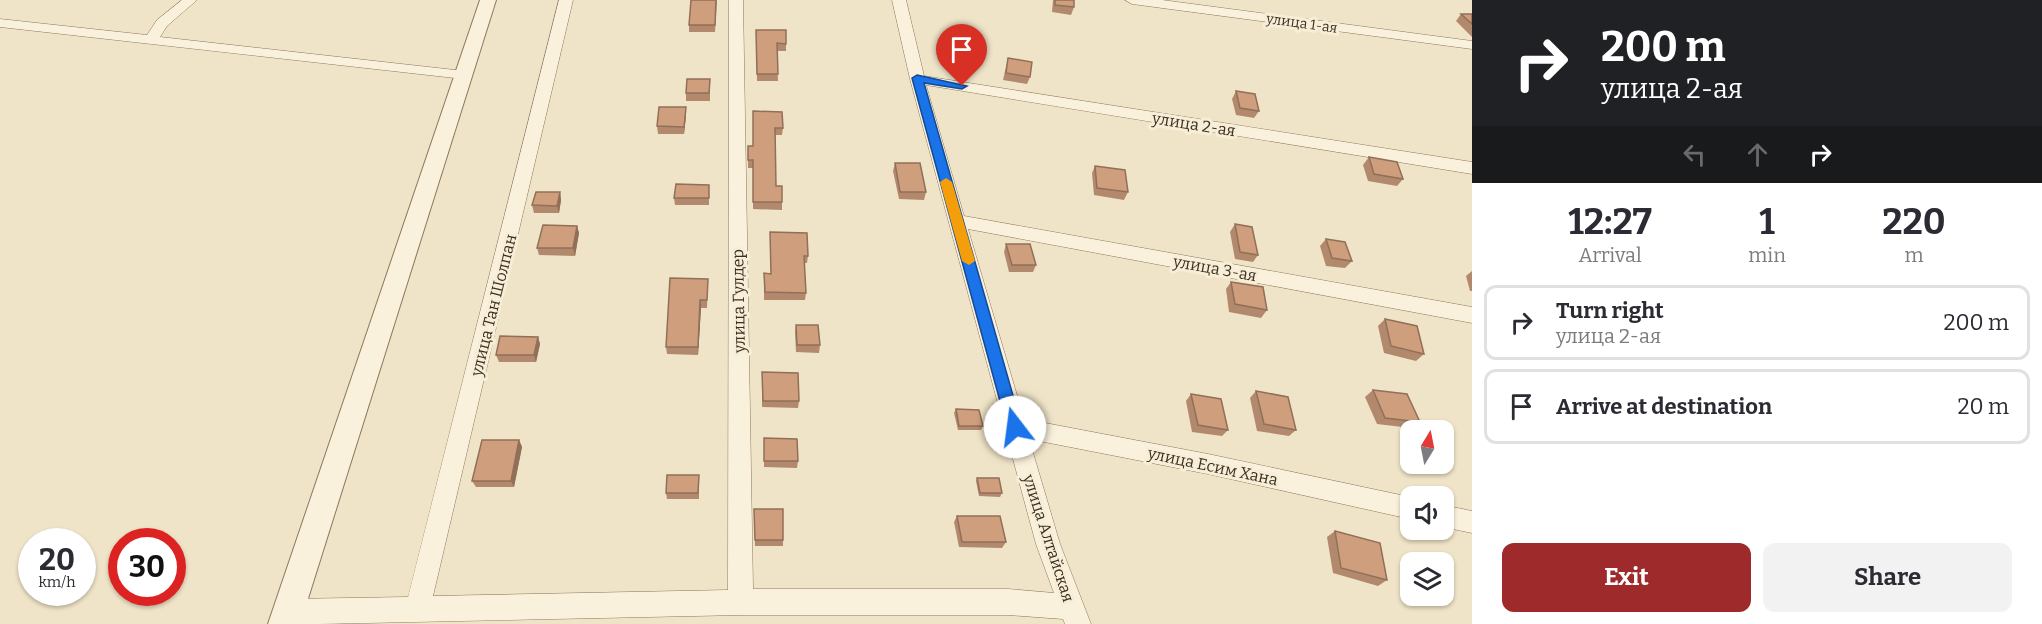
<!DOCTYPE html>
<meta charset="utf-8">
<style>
body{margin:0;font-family:Bitter,serif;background:#f2f2f3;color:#2b2b33;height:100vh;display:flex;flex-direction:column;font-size:22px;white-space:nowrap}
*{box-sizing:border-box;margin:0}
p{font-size:20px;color:#7c7c81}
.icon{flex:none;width:33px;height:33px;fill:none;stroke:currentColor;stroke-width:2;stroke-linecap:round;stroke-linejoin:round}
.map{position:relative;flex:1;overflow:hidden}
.sheet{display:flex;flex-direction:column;background:#fff;width:570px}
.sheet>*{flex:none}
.hud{background:#202124;color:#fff;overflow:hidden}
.needle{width:39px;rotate:10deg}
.tools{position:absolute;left:1400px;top:420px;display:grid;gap:12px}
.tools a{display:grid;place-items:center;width:54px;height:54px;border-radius:12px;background:#fff;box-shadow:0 2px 4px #0004;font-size:30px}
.speed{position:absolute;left:18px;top:528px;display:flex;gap:12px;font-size:30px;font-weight:700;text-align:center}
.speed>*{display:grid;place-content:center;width:78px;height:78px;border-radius:50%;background:#fff;box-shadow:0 2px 4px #0004;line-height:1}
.speed small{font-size:15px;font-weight:400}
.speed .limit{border:9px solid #d22;background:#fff;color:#111}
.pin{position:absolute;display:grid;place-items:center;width:51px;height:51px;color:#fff;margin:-62px -26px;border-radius:50% 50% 50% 0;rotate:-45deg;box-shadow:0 0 6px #0007}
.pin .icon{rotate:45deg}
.me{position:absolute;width:66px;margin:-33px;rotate:345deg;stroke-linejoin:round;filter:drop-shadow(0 0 4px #0008)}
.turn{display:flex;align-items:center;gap:21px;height:126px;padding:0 30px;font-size:27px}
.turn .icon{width:78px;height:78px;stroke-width:2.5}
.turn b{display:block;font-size:42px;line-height:51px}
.lanes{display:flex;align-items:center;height:57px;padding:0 30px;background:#0003;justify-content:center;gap:30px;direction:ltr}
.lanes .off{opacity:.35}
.eta{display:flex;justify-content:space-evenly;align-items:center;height:102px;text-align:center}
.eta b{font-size:36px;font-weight:700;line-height:42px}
.primary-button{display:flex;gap:12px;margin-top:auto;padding:12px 30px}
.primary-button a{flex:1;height:69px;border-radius:12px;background:#9e2a2b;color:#fff;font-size:24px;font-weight:700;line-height:69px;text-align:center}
.primary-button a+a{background:#f2f2f3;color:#2b2b33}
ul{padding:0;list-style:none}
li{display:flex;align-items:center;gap:18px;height:75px;margin:0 12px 9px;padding:0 18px;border:3px solid #e1e1e2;border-radius:12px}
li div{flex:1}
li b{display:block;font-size:22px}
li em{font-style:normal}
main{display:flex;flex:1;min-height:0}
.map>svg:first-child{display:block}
</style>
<main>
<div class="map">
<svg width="1472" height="624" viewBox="0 0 1472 624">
<rect width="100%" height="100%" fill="#f0e4c8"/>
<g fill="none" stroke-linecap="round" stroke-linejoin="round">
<defs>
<g id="minor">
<path d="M182,0h15l-30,26 -7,11 304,34 7,4 -7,4 -464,-52v-8l147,16 10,-15z"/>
<path d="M559,0h14l-140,596 295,-6 1,-590h14l10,589h255l46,4 -18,-49 -126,-465 -18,-79h14l18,76 548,86v12l-546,-89 38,131 508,91v16l-504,-94 56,190 184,35 202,43v22l-202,-45 -179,-35 31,105 31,80h-26l-2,-5 -55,-4h-267l-422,9h-33l-7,-3 -4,-9 4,-9 9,-4 120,-2z"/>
<path d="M1125,0h37l310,41v8l-340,-45z"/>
<path d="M1443,505l29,6v22l-29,-6z"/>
</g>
<path id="tertiary" d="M480,0h16l-196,624h-32z"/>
</defs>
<use href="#minor" stroke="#8d765c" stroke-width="1"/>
<use href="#tertiary" stroke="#8d765c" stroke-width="2"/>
<use href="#minor" fill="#faf1dc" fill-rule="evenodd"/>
<use href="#tertiary" fill="#faf1dc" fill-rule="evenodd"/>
</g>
<g fill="#b2896c">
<path d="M717,0l-2,32h-26v-7z"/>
<path d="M1053,0h21v7l-3,8 -19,-3z"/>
<path d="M1461,14h11v23l-16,-16z"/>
<path d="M756,30l30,14v7h-9l1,30h-21z"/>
<path d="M1008,58l22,19 -3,7 -24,-4z"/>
<path d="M710,87v14h-24v-8z"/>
<path d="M1236,91l23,20 -5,7 -18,-3 -4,-16z"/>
<path d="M753,111l30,17 -1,7h-7l1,51 6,16v8l-29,-1v-41h-5v-22h5z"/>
<path d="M686,115l-2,19h-26l-1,-8z"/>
<path d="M1369,157l34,22 -6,7 -29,-5 -5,-16z"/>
<path d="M895,163l31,29 -2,8 -25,-1 -6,-28z"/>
<path d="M1095,166l33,26 -4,8 -30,-5 -2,-22z"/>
<path d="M709,185v20h-34l-1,-7z"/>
<path d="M560,192l1,8 -2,13h-25l-2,-8z"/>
<path d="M1235,224l23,31 -5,7 -18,-3 -5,-27z"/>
<path d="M577,226l2,7 -4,23 -36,-1 -2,-7z"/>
<path d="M770,232l38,24 -1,7h-3l2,30 -1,7h-41v-27l7,1z"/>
<path d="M1326,239l26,22 -7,7 -19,-2 -6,-20z"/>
<path d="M1006,244l30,21 -3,7h-24l-5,-20z"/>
<path d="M1472,271v20h-2l-4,-15z"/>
<path d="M708,279l-1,29h-6l-3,47 -31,-1 -1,-7z"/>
<path d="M1231,282l36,28 -6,8 -32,-6 -3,-23z"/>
<path d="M1385,319l39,35 -8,7 -32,-8 -6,-27z"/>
<path d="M796,325l24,20 -1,8 -23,-1 -1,-20z"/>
<path d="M538,337l2,7 -4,18h-37l-3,-7z"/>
<path d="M762,372l37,29 -1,7 -36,-1z"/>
<path d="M1373,390l47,32 -9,6 -34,-4 -12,-27z"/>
<path d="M1256,391l40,39 -7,6 -32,-5 -7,-33z"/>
<path d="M1191,394l37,36 -6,6 -30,-4 -6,-31z"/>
<path d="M956,409l27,17 -2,4h-23l-4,-17z"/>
<path d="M764,438l34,23 -1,7 -33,-1z"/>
<path d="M519,440l3,7 -8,40h-38l-4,-6z"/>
<path d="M977,478l25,15 -2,4 -21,-1 -3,-15z"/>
<path d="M699,481v18h-32l-1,-6z"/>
<path d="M754,509l29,31v6h-28z"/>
<path d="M957,516l49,26 -4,6 -43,-1 -5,-25z"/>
<path d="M1335,531l52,49 -9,6 -45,-13 -6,-36z"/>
</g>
<g fill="#916f58">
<path d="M686,107v8l-2,19v-7z"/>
<path d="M560,192l1,8 -2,13 -2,-7z"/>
<path d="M577,226l2,7 -4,23 -2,-8z"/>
<path d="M700,300l1,8 -3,47v-8z"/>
<path d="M538,337l2,7 -4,18 -2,-7z"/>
<path d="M519,440l3,7 -8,40 -3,-6z"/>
</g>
<g fill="#cf9f7d" stroke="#916f58" stroke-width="1.5">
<path d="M691,0h25l-1,25h-26z"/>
<path d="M1055,0h19v7l-19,-2z"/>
<path d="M1461,14h11v10z"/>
<path d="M756,30h30v14l-9,-1 1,31h-21z"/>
<path d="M1008,58l24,4 -2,15 -24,-4z"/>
<path d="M687,79h23l-1,14h-23z"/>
<path d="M1236,91l19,3 4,17 -19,-3z"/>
<path d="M659,107h27l-2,20 -27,-1z"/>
<path d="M753,111l29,1 1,16h-8l1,58h6v16h-29v-42h-5v-14h5z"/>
<path d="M1369,157l28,5 6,17 -29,-5z"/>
<path d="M895,163h25l6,29h-26z"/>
<path d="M1095,166l30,4 3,22 -31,-4z"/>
<path d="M676,184l33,1v13h-35z"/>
<path d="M536,192h24l-3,14 -25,-1z"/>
<path d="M1235,224l17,3 6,28 -18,-3z"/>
<path d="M543,225l34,1 -4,22h-36z"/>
<path d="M770,232l37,1 1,23h-4l2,37 -41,-1 -1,-19 7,1z"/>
<path d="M1326,239l19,3 7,19 -20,-3z"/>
<path d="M1006,244h24l6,21h-24z"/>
<path d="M670,278l38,1 -1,21h-7l-2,47h-32z"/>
<path d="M1231,282l32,5 4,23 -32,-6z"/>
<path d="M1385,319l32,7 7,28 -33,-8z"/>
<path d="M796,325h22l2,20h-23z"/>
<path d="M500,336l38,1 -4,18h-38z"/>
<path d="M762,372l36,1 1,28h-36z"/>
<path d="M1373,390l34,4 13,28 -35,-4z"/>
<path d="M1256,391l32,6 8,33 -32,-6z"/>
<path d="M1191,394l30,5 7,31 -30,-5z"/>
<path d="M956,409l23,1 4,16h-24z"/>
<path d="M764,438l33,1 1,22h-34z"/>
<path d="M482,440h37l-8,41h-39z"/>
<path d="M667,475h32l-1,18h-32z"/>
<path d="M977,478h22l3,15h-22z"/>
<path d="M754,509h29v31h-28z"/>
<path d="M957,516h43l6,26h-44z"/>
<path d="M1335,531l45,12 7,37 -46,-12z"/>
</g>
<path fill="#1a73e8" stroke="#114b97" stroke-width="1.5" d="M917,75l50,11 -5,3 -38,-6 98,344 -7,6 -8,-6 -95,-349z"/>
<path fill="#f59e0b" d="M946,178l6,4 23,79 -6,4 -7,-4 -22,-79z"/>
<g text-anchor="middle" stroke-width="6" stroke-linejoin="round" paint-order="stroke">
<g font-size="14" fill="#3d2e20" stroke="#f7eed8">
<text transform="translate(1302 23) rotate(8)" y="5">улица 1-ая</text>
</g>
<g font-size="16" fill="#3d2e20" stroke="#f7eed8">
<text transform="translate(1194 124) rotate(9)" y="6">улица 2-ая</text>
<text transform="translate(1215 268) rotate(10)" y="6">улица 3-ая</text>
<text transform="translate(738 301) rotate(-91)" y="6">улица Гулдер</text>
<text transform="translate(493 305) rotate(-76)" y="6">улица Тан Шолпан</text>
<text transform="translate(1213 466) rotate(12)" y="6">улица Есим Хана</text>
<text transform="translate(1049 538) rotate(72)" y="6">улица Алтайская</text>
</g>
</g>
</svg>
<div class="tools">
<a><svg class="needle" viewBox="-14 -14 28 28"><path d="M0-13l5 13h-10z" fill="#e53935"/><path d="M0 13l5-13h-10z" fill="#7c7c81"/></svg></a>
<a><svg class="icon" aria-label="sound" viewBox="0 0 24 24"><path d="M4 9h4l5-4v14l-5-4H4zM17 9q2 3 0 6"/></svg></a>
<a><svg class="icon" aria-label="layers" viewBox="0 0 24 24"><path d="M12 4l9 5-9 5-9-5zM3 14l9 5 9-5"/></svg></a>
</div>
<div class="speed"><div>20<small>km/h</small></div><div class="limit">30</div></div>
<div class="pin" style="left:962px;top:86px;background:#d93025"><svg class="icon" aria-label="arrive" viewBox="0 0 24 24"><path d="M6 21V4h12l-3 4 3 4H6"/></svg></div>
<svg class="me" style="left:1015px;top:427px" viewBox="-20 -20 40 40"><circle r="19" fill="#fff"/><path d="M0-13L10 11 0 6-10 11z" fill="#1a73e8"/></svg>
</div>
<section class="sheet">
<div class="hud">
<div class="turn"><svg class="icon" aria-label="right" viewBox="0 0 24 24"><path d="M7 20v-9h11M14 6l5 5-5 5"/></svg><div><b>200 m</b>улица 2-ая</div></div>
<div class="lanes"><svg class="icon off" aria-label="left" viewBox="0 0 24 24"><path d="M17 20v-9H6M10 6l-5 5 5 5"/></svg><svg class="icon off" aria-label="ahead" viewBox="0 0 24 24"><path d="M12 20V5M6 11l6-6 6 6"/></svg><svg class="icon" aria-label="right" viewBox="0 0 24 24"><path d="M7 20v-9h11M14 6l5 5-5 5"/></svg></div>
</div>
<div class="eta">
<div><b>12:27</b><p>Arrival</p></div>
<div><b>1</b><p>min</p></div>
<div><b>220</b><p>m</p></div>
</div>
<ul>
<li><svg class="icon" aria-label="right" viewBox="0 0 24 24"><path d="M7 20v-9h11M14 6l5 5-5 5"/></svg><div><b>Turn right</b><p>улица 2-ая</p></div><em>200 m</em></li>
<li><svg class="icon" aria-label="arrive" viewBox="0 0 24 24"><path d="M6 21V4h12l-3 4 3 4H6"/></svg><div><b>Arrive at destination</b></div><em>20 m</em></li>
</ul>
<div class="primary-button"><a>Exit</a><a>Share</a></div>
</section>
</main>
